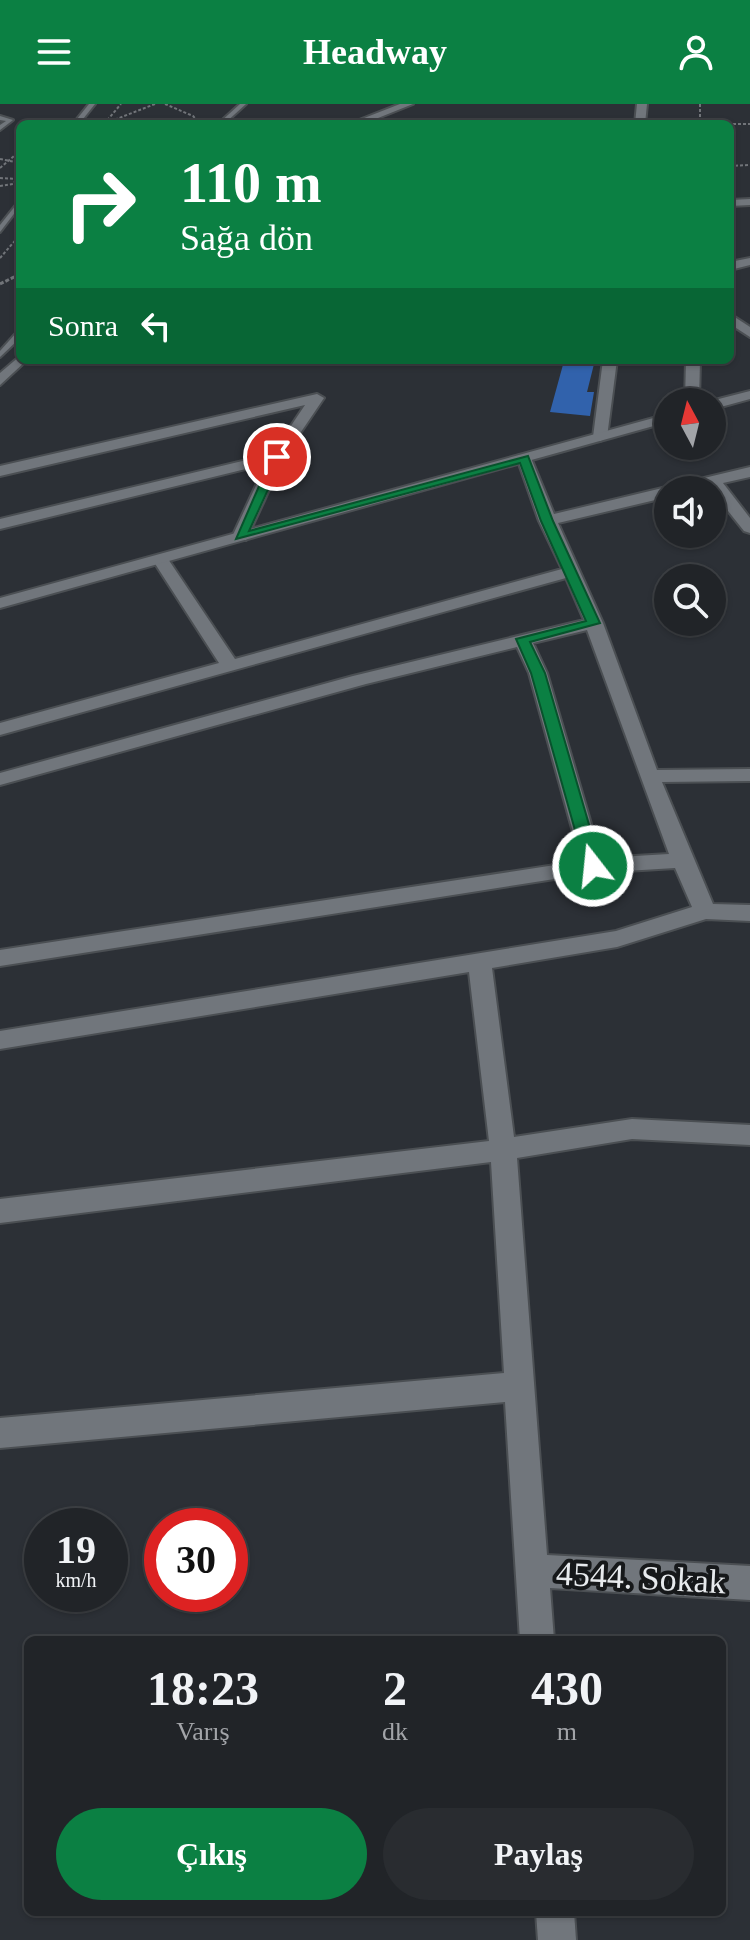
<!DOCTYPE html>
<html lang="tr">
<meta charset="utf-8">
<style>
body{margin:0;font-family:Georgia,serif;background:#292c30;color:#f1f3f6;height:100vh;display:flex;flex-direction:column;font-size:30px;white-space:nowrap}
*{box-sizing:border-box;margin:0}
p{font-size:26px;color:#a2a4a8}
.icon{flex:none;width:44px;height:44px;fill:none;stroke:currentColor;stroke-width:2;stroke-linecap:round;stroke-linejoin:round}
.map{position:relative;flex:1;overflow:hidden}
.side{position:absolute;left:24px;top:1532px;width:702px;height:280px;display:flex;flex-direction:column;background:#212428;border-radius:12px;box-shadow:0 2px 6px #0004,0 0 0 2px #3e4145}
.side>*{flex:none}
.banner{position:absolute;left:16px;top:16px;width:718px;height:244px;border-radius:12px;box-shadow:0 2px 6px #0004,0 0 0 2px #3e4145;background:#0b8043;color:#fff;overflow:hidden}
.needle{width:52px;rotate:353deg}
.controls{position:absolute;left:654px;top:284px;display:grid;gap:16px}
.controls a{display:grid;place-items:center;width:72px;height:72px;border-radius:50%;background:#212428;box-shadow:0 2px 6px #0004,0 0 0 2px #3e4145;font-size:40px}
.speed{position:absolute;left:24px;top:1404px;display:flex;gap:16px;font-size:40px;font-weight:700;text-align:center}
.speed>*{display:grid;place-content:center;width:104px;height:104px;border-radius:50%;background:#212428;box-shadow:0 2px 6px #0004,0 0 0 2px #3e4145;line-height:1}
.speed small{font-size:20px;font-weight:400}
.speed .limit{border:12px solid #d22;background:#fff;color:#111}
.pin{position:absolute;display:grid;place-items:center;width:68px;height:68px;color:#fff;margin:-34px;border:4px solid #fff;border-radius:50%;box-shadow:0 2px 8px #0007}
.me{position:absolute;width:88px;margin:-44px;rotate:344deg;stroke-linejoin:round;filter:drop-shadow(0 0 6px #0008)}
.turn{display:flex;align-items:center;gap:28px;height:168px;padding:0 32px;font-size:36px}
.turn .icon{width:104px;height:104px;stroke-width:2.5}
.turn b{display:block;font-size:56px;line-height:68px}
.then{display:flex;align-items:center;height:76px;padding:0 32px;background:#0003;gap:16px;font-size:30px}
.eta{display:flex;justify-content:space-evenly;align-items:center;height:136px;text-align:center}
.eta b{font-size:48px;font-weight:600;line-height:56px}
.cta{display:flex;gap:16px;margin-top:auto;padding:16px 32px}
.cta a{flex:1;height:92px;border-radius:48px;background:#0b8043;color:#fff;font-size:32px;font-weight:600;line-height:92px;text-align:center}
.cta a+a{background:#292c30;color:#f1f3f6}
header{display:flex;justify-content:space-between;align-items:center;height:104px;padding:0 32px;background:#0b8043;color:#fff;font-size:36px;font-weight:600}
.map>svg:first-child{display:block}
</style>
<header><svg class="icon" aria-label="menu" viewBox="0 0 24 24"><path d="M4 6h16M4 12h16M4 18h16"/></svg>Headway<svg class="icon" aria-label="person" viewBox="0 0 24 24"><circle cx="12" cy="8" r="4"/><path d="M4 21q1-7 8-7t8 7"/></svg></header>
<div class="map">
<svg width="750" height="1836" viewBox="0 0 750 1836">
<rect width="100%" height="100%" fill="#2c3036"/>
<path fill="#3162ac" d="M564,257l30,3 -7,28h7l-4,24 -40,-4z"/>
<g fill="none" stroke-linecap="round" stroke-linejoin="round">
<defs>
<g id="lane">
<path d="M89,0h6l-16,20h-6z"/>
<path d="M240,0h6l-22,20h-6z"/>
<path d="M0,12l13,4 -13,10v-5l6,-4 -6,-1z"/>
<path d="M20,96v6l-20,26v-7z"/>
<path d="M17,228h3v6l-20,19v-6z"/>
</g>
<g id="street">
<path d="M400,0h13l-50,20h-14z"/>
<path d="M637,0h10l-2,20h-10z"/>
<path d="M750,95v6l-20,1v-6z"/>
<path d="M750,154v7l-20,5v-8z"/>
<path d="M730,210l20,13v10l-20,-13z"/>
<path d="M20,252v4h7l-27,25v-12z"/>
<path d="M603,256h14l-10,77 -7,4 -7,-4z"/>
<path d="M686,256h14l-1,42h-14z"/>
<path d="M317,290l7,4 -40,59 -38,83 -14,-3 34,-73 -266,65v-10l272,-65 33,-49 -305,71v-10z"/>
<path d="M519,351l12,3 23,56 196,-47v10l-27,6 27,35v15l-6,-2 -35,-44 -41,3v7l-110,26 45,100 54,147 93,-1v12l-88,1 51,122 37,1v16l-44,-2 -89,28 -125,21 22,169 118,-18 118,6v20l-118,-6 -115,19 30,397 203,11v34l-200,-12 4,52h-34l-15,-238 -505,46v-30l504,-45 -13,-211 -491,61v-24l489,-58 -20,-169 -469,77v-18l616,-100 76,-24 -17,-39 -82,5 -593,93v-16l581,-89 -52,-188 -12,-26 -151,37 -366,101v-12l353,-97 231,-56 -18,-42 -566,157v-12l219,-60 -67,-104 2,-3h12l69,103 327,-90 -23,-48 -22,-63zM587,526l82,224 -68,4 -54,-185 -14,-30z"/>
<path d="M536,1808h38l2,28h-38z"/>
</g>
<g id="secondary">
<path d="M750,287v8l-33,9 -5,1v-7h-5z"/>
<path d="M668,310v8l-668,186v-10z"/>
</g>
</defs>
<use href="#lane" stroke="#4b4f53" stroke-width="4"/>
<use href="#street" stroke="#4b4f53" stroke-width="4"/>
<use href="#secondary" stroke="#4b4f53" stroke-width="4"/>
<g stroke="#717479" stroke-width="2" stroke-dasharray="3 2" stroke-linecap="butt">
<path d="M165,0l28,12 7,8"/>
<path d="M700,0v20"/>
<path d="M104,20l17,-20"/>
<path d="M114,20v-4l41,-16"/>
<path d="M708,20h42"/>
<path d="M0,55l20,4"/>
<path d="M730,62l20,-1"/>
<path d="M0,64l20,-17"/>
<path d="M0,74l17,1"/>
<path d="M0,82l13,-2 4,-5"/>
<path d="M0,154l20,-23"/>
</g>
<path stroke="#717479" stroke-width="3" stroke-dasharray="4 2" stroke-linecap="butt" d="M0,180l20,-10"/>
<use href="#lane" fill="#71767c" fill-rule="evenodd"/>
<use href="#street" fill="#71767c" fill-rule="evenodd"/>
<use href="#secondary" fill="#71767c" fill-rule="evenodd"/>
</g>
<path fill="#0b8043" stroke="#07532c" stroke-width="2" d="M273,350l10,3 -34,74 279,-75 25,65 47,102 -70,19 15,31 56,193 -2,4 -6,2 -8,-6 -54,-193 -15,-34 70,-18 -45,-100 -21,-58 -284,76z"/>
<g text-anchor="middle" stroke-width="8" stroke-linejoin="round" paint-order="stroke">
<g font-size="34" fill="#e7eaed" stroke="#16181a">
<text transform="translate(641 1473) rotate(3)" y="12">4544. Sokak</text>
</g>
</g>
</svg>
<div class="controls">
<a><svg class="needle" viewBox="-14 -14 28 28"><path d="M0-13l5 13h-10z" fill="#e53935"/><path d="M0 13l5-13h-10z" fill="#a2a4a8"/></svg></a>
<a><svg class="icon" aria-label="sound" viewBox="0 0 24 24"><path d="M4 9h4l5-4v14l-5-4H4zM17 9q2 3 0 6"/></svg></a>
<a><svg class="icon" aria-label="search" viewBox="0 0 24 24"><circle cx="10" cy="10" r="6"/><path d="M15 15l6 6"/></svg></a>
</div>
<div class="speed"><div>19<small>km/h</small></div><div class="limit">30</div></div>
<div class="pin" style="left:277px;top:353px;background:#d93025"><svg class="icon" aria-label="arrive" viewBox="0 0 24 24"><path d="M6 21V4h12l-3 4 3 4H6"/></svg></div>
<svg class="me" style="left:593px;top:762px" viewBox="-20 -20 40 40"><circle r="17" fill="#0b8043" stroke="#fff" stroke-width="3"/><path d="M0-11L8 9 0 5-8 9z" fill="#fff"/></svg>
<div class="banner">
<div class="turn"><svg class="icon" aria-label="right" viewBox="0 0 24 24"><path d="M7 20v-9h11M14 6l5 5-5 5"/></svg><div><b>110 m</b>Sağa dön</div></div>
<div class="then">Sonra<svg class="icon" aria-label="left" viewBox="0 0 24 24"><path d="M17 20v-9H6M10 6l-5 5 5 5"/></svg></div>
</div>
<section class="side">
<div class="eta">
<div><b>18:23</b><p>Varış</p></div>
<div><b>2</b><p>dk</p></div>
<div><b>430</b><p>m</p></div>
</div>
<div class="cta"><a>Çıkış</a><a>Paylaş</a></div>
</section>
</div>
